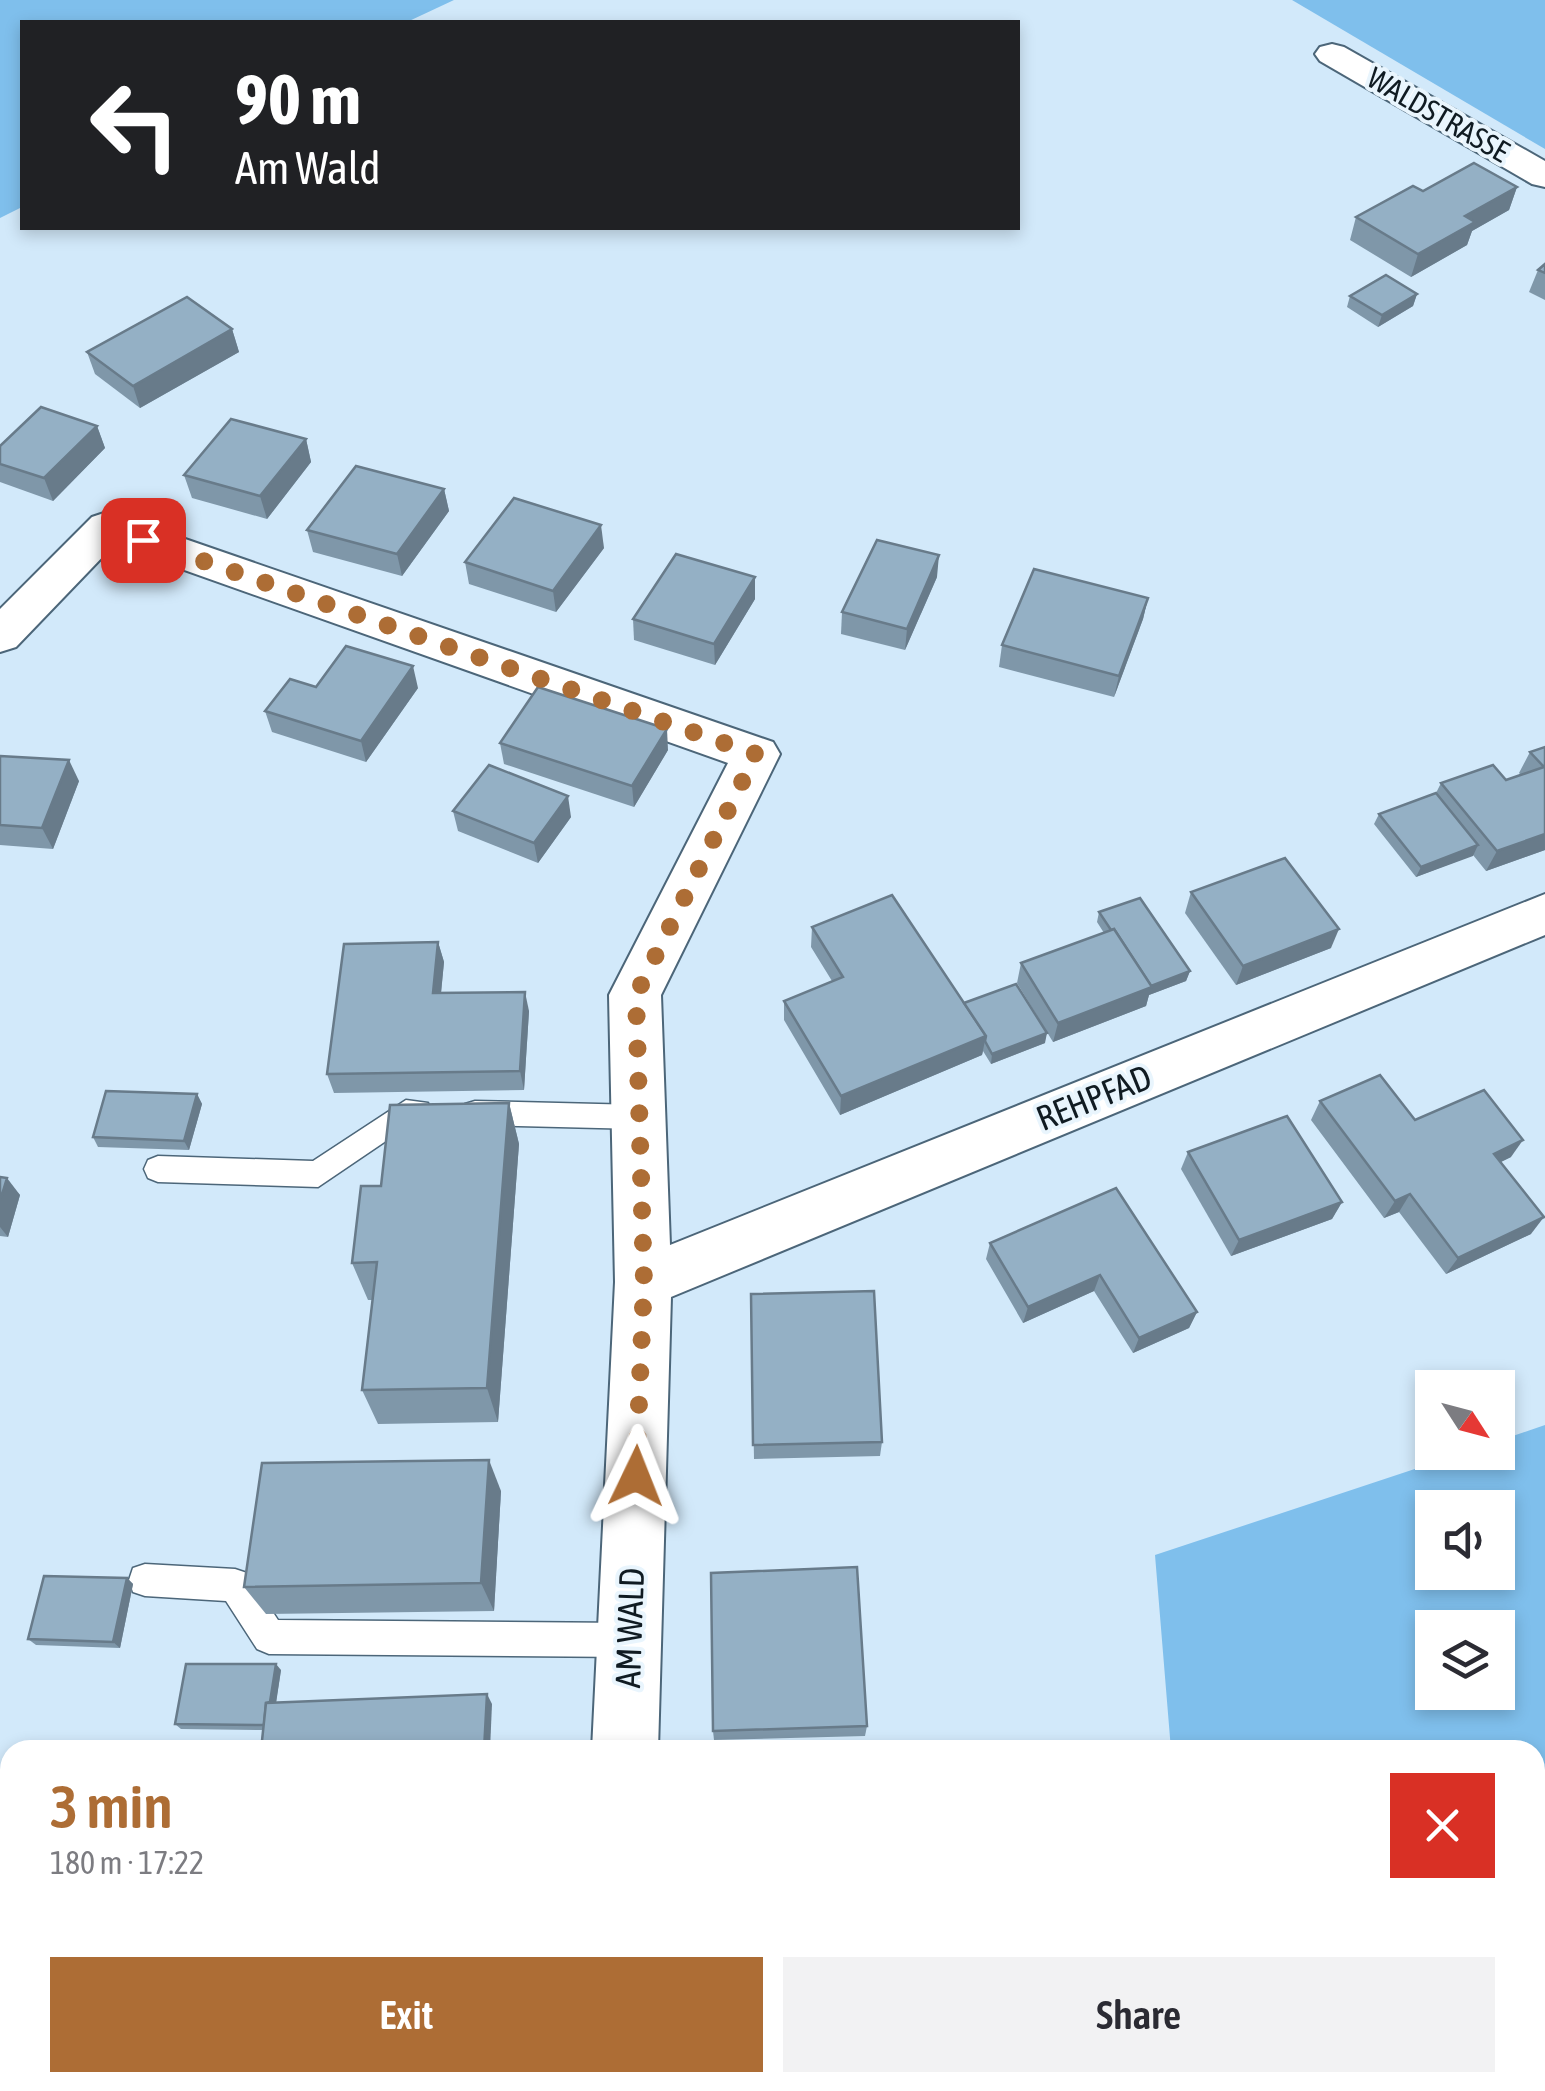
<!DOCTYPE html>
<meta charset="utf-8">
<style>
body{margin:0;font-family:"Asap Condensed",sans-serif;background:#f2f2f3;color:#2b2b33;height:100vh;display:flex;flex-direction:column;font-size:38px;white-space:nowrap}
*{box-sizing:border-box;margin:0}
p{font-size:32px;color:#7c7c81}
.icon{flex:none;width:55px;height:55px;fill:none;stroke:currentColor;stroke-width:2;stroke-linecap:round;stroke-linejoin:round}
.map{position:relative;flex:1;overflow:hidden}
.panel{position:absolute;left:0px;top:1740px;width:1545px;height:352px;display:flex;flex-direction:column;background:#fff;border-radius:30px 30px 0 0;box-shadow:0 5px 15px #0003}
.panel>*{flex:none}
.top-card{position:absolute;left:20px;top:20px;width:1000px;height:210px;border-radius:0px;box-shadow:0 5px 15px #0003;background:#202124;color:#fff;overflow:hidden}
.needle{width:65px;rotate:126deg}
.fabs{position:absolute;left:1415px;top:1370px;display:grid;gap:20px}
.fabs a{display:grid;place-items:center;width:100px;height:100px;border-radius:0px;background:#fff;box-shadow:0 5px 15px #0003;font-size:50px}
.pin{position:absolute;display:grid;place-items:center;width:85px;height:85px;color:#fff;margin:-42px;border-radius:20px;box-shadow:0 5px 15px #0006}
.me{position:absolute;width:110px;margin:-55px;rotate:2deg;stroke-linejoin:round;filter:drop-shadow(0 0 8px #0008)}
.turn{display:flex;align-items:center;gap:35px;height:210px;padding:0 50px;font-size:45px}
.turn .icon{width:130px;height:130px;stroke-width:2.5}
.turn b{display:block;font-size:70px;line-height:85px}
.round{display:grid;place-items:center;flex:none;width:105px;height:105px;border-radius:0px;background:#f2f2f3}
.head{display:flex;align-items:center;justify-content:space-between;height:170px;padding:0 50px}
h1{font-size:60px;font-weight:600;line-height:75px;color:#ad6d35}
.cta{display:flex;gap:20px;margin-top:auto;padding:20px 50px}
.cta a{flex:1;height:115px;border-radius:0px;background:#ad6d35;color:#fff;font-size:40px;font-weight:600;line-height:115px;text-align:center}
.cta a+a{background:#f2f2f3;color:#2b2b33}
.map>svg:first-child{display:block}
</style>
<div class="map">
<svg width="1545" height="2091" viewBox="0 0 1545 2091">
<rect width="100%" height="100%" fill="#d2e9fa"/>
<g fill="#7fbfec" fill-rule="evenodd">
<path d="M0,0h454l-47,22h-385v185l-22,11z"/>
<path d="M1292,0h253v149z"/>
<path d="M1545,1425v539l-10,1v-215h-364l-16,-195 308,-102 35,-1v-11zM1432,1508h66v64h-66zM1432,1628h66v64h-66z"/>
</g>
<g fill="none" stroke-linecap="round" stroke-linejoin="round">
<defs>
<g id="service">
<path d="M406,1100l22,3 4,9 -4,9 -17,3 -93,63 -160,-5 -10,-4 -4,-9 4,-9 10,-4 155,5z"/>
<path d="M475,1101l164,4 10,3 4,9 -4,9 -10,3 -164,-4 -10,-3 -4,-9 4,-9z"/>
<path d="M145,1564l90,5 12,4 31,47 351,3 12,5 5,12 -5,12 -12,5 -360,-3 -12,-5 -31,-48 -81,-5 -12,-4 -4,-12 4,-12z"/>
</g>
<g id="minor">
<path d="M1332,44l12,3 201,114v26l-13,-3 -212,-123 -5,-7 5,-7z"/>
<path d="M107,512l666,230 7,12 -119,241 9,250 875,-351v41l-874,362 -13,453h-66l23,-468 -6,-287 119,-232 -614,-218 -98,102 -16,5v-43l92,-92z"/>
<path d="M576,2082h72l-1,9h-72z"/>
</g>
</defs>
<use href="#service" stroke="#4c6679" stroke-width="3"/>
<use href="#minor" stroke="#4c6679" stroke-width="4"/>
<use href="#service" fill="#fff" fill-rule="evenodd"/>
<use href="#minor" fill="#fff" fill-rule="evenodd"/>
</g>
<g fill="#7f97a9">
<path d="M1517,187l-8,23 -37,21 -5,14 -56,32 -61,-37 6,-23 67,-26z"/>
<path d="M1545,264v36l-16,-8 9,-22z"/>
<path d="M1417,294l-4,12 -35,21 -31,-20 3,-11z"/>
<path d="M232,329l7,23 -99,56 -45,-34 -8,-22z"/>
<path d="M97,426l8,22 -52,53 -53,-19v-36z"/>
<path d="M306,439l5,23 -44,57 -75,-21 -8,-23z"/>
<path d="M444,489l5,22 -47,65 -89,-24 -6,-22z"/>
<path d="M604,548l-48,64 -87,-28 -4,-22z"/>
<path d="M755,577v22l-40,66 -81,-25 -1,-21z"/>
<path d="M937,577l-32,73 -64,-16 1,-22z"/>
<path d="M1148,598l-5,21 -29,78 -115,-30 3,-22z"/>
<path d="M316,687l102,1 -52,74 -94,-30 -7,-21z"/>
<path d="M500,743l168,7 -34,57 -130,-43z"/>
<path d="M1545,747v103l-59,21 -13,-16 -57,22 -42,-53 5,-10 57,-21 5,-10 65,-3 15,-5 -2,-2 11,-21z"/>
<path d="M0,756l79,25 -26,68 -53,-4z"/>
<path d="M453,811l118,6 -33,46 -80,-32z"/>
<path d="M1191,892l140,56 -95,37 -51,-72z"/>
<path d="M1099,912l91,59 -4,10 -37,14 -3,11 -93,36 -36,-59 4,-20 83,-30 -7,-11z"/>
<path d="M812,927l152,76 81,40 -54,21 -8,-13 -1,4 -142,60 -56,-95v-19l48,-20 -21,-34z"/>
<path d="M438,942l6,20 -3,31 88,18 -5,79 -190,3 -7,-19z"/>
<path d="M197,1094l5,10 -13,46 -91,-3 -5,-10z"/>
<path d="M1320,1101l191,56 -10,5 30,72 -85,40 -47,-62 -15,6 -73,-98z"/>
<path d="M509,1103l10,41 -21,278 -120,2 -16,-34 10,-90h-4l-16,-37 29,-77z"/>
<path d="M1188,1152l154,50 -10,17 -101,37 -50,-87z"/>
<path d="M0,1177l20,18 -12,42 -8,-1z"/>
<path d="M1116,1188l81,124 -8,16 -56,25 -39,-62 -71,32 -37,-64 4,-16z"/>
<path d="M751,1294l131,148 -2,14 -126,3z"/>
<path d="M501,1491l-7,120 -228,3 -22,-27z"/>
<path d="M127,1578l6,6 -13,64 -84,-3 -8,-6z"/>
<path d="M281,1670l-5,32 216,2 -229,26 -82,-1 -6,-5z"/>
<path d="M867,1726l-2,10 -151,4 -1,-9z"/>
</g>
<g fill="#687b8a">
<path d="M1517,187l-8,23 -37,21 -5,14 -56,32 7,-23 47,-38z"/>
<path d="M1417,294l-4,12 -35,21 4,-12z"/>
<path d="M232,329l7,23 -99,56 -7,-22z"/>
<path d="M97,426l8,22 -52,53 -9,-23z"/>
<path d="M306,439l5,23 -44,57 -7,-23z"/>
<path d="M444,489l5,22 -47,65 -5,-22z"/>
<path d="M601,525l3,23 -48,64 -3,-21z"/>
<path d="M939,555l-2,22 -32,73 2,-21z"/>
<path d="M755,577v22l-40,66 -1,-21z"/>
<path d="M1148,598l-5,21 -29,78 5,-21z"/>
<path d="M413,666l5,22 -52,74 -5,-21z"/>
<path d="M667,729l1,21 -34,57 -2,-21z"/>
<path d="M69,760l10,21 -26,68 -11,-21z"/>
<path d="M568,796l3,21 -33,46 -4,-20z"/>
<path d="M1545,834v16l-59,21 11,-20z"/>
<path d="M1478,845l-5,11 -57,21 5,-10z"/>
<path d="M1339,929l-8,19 -95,37 7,-19z"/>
<path d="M438,942l6,20 -5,51 -6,-20z"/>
<path d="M1190,971l-4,10 -37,14 -3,11 -93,36 5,-19z"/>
<path d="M525,992l4,19 -5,79 -4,-19z"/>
<path d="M1047,1033l-2,10 -54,21 1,-10z"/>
<path d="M986,1036l-4,19 -142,60 1,-19z"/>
<path d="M197,1094l5,10 -13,46 -5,-9z"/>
<path d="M509,1103l10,41 -21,278 -11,-34z"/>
<path d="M1523,1140l-12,17 -29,14 12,-17z"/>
<path d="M7,1178l13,17 -12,42 -8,-10v-26z"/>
<path d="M1410,1194l-11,18 -15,6 11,-17z"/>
<path d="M1342,1202l-10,17 -101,37 8,-16z"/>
<path d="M1544,1217l-13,17 -85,40 12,-16z"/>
<path d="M1100,1275l-6,16 -71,32 5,-16z"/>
<path d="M1197,1312l-8,16 -56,25 6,-15z"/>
<path d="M489,1460l12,31 -7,120 -13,-28z"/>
<path d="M127,1578l6,6 -13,64 -7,-6z"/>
<path d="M276,1664l5,6 -9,60 -6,-5z"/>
<path d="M487,1694l5,10 -2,46h-6z"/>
<path d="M341,2082h5l-1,9h-5z"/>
</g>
<g fill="#94b0c5" stroke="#687b8a" stroke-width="2.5">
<path d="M1474,163l43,24 -52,29 10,6 -57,32 -62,-37 57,-31 10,5z"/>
<path d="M1545,264v9l-7,-3z"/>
<path d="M1386,275l31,19 -35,21 -32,-19z"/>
<path d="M187,297l45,32 -99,57 -46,-34z"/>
<path d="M41,407l56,19 -53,52 -44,-14v-18z"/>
<path d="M231,419l75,20 -46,57 -76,-21z"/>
<path d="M356,466l88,23 -47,65 -90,-24z"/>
<path d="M514,498l87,27 -48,66 -88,-29z"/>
<path d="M877,540l62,15 -32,74 -65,-17z"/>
<path d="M676,554l79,23 -41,67 -81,-25z"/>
<path d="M1034,569l114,29 -29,78 -117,-31z"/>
<path d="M346,646l67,20 -52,75 -96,-30 25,-32 26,8z"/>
<path d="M538,687l129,42 -35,57 -132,-43z"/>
<path d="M1545,747v87l-48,17 -56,-68 52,-18 13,15 38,-13 -14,-15z"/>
<path d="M0,756l69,4 -27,68 -42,-3z"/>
<path d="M489,765l79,31 -34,47 -81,-32z"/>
<path d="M1436,793l42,52 -57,22 -42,-53z"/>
<path d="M1285,858l54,71 -96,37 -52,-74z"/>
<path d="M892,895l94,141 -145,60 -57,-95 59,-24 -31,-50z"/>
<path d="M1140,898l50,73 -39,15 -37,-57 -3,1 -12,-18z"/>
<path d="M1114,929l38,58 -94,36 -37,-60z"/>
<path d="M438,942l-5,51 92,-1 -5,79 -193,3 17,-130z"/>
<path d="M1016,984l31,49 -55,21 -7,-13 1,-5 -22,-33z"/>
<path d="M1380,1075l35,45 69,-30 39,50 -29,14 50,63 -86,41 -48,-64 -15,7 -75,-100z"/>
<path d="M106,1091l91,3 -13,47 -91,-4z"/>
<path d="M509,1103l-22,285 -125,2 15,-128 -25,1 9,-77h20l9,-81z"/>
<path d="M1287,1116l55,86 -103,38 -51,-88z"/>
<path d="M0,1177l7,1 -7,23z"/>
<path d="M1116,1188l81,124 -58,26 -39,-63 -72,32 -38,-64z"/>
<path d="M874,1291l8,151 -129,3 -2,-151z"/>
<path d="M489,1460l-8,123 -237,4 18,-124z"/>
<path d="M857,1567l10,159 -154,5 -2,-158z"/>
<path d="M44,1576l83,2 -14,64 -85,-3z"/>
<path d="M186,1664h90l-6,38 -4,1 -2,22 -89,-1z"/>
<path d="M487,1694l-3,56h-223l5,-47z"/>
<path d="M212,2082h129l-1,9h-129z"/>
</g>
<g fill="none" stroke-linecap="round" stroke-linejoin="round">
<path stroke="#ad6d35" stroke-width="18" stroke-dasharray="0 32.4" d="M143,540l613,214 -120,241 8,287 -8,194"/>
</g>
<g text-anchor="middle" stroke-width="8" stroke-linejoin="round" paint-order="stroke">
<g font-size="30" fill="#101b22" stroke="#e9f5fd">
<text transform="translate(1438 115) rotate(30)" y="10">WALDSTRASSE</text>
</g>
<g font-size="35" fill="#101b22" stroke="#e9f5fd">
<text transform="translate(1094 1098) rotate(-22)" y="12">REHPFAD</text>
<text transform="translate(630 1628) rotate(-88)" y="12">AM WALD</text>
</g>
</g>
</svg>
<div class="fabs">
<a><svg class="needle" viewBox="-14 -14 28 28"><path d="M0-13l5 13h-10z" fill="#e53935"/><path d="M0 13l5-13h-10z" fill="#7c7c81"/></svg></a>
<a><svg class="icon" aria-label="sound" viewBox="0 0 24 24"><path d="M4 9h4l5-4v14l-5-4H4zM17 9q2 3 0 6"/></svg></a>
<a><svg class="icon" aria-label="layers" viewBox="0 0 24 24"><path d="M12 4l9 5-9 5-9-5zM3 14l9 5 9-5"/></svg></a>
</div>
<div class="pin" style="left:143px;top:540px;background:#d93025"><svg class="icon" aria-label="arrive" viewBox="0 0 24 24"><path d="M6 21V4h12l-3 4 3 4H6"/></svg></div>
<svg class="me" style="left:636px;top:1476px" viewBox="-20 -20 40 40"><path d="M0-17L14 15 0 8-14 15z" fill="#ad6d35" stroke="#fff" stroke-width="4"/></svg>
<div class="top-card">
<div class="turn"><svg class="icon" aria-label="left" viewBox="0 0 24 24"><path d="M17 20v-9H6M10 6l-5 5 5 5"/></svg><div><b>90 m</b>Am Wald</div></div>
</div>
<section class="panel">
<div class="head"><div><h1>3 min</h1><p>180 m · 17:22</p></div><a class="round" style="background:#d93025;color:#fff"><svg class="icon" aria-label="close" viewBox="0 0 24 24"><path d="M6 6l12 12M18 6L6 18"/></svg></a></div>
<div class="cta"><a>Exit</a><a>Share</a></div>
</section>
</div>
